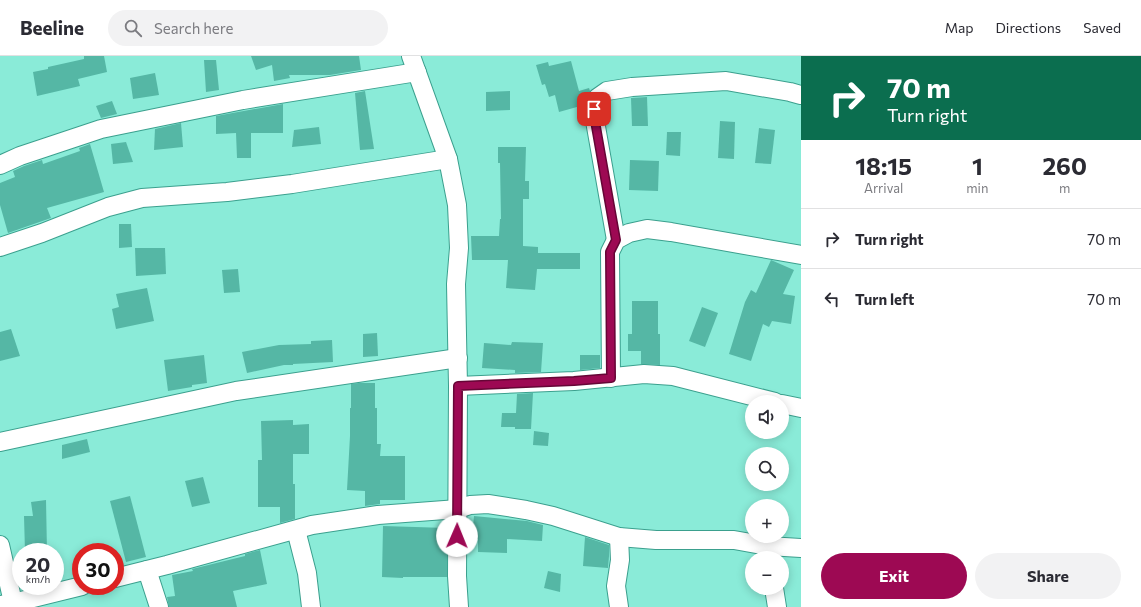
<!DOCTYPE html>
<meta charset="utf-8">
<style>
body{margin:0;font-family:Commissioner,sans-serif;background:#f2f2f3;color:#2b2b33;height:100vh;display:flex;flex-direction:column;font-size:15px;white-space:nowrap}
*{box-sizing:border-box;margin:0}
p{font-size:13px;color:#7c7c81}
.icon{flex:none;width:22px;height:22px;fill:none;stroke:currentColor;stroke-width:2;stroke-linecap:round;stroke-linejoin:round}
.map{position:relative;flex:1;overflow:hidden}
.side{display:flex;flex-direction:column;background:#fff;width:340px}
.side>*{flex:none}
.banner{background:#0b6e4f;color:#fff;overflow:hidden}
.tools{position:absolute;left:745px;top:339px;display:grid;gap:8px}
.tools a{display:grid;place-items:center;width:44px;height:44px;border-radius:50%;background:#fff;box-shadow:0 2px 10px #0003;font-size:20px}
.speed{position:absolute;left:12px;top:487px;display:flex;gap:8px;font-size:20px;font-weight:700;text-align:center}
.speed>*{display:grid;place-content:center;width:52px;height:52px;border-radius:50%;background:#fff;box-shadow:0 2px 10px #0003;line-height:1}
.speed small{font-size:10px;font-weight:400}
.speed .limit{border:6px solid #d22;background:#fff;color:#111}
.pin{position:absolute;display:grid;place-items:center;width:34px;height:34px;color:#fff;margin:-17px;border-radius:8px;box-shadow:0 2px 6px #0006}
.me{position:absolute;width:44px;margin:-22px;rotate:1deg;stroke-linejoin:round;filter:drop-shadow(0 0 3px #0008)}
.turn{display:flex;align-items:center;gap:14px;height:84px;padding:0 20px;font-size:18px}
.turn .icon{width:52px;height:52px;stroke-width:2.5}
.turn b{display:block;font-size:28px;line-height:34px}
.eta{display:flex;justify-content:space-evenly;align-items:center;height:68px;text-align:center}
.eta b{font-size:24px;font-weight:700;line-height:28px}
.button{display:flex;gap:8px;margin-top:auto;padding:8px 20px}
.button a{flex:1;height:46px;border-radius:24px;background:#9d0953;color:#fff;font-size:16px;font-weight:700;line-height:46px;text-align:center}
.button a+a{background:#f2f2f3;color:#2b2b33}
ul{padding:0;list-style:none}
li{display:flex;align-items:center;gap:12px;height:60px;padding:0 20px;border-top:1px solid #e1e1e2}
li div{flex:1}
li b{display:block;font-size:15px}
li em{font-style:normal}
header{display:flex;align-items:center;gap:24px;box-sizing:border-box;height:56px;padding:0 20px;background:#fff;border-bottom:1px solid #e1e1e2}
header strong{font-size:19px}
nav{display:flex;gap:22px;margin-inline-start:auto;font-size:14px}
.search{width:280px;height:36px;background:#f2f2f3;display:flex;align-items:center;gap:10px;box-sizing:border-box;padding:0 14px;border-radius:22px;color:#7c7c81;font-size:15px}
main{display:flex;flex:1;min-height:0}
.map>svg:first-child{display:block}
</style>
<header>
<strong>Beeline</strong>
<div class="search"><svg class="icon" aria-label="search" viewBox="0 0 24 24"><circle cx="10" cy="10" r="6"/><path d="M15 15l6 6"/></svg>Search here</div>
<nav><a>Map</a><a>Directions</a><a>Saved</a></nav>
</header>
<main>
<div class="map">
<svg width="801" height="551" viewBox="0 0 801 551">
<rect width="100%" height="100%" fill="#8aebd8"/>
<g fill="#55b7a5">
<path d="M84,0h20l3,16 -29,7 2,7 -43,10 -4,-24 15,-3v-2l36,-8z"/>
<path d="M251,0h108l2,14 -31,5h-41l1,3 -16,3 -2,-16 -16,5z"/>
<path d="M204,4h12l3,30 -13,2z"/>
<path d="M571,5l8,30 10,-3 1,3 -3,4 -3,10 -25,7 -4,-17 -6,2 -4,-13 -3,1 -6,-20 12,-3 1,4z"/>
<path d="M155,17l4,22 -26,4 -3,-21z"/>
<path d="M365,35l9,58 -14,1 -5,-57z"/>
<path d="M510,35v19l-24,1v-19z"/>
<path d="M647,41l1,29h-16l-1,-28z"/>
<path d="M112,45l5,13 -16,4 -5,-12z"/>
<path d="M283,48v29h-32v25h-14l-1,-25 -20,1v-18z"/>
<path d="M720,65l15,1 -1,37 -16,-1z"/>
<path d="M181,67l2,24 -29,3 1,-21z"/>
<path d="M319,71l2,17 -29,3 2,-17z"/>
<path d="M759,72l16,2 -4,34 -16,-1z"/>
<path d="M667,76h14l-1,24 -14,-1z"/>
<path d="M126,86l7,20 -20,2 -2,-20z"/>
<path d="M90,88l14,48 -57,16 4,10 -43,15 -8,-28v-22l15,-6 -2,-6 11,-5 18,-6 1,4 37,-13 -1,-3z"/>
<path d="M498,91h28l-1,34h4v18h-6v47l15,1v6h42v16h-43l-2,21 -29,-2 2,-28h-36l-1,-24h28l1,-17h1l-1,-56h-2z"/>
<path d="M630,104l29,1 -1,30 -29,-1z"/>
<path d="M119,168h12l1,23 -13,1z"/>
<path d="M135,192h30l1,26 -30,2z"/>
<path d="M771,204l23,10 -11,24 12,2 -4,28 -19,-3 -3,6 -6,-3 -12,37 -22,-7 16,-52 6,-12 5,3z"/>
<path d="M238,213l2,23 -16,1 -2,-23z"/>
<path d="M147,232l7,33 -38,8 -4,-20 7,-2 -3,-13z"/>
<path d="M632,245h26v33h2v31l-19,-1v-13h-13v-17h4z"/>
<path d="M702,251l16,6 -13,34 -16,-6z"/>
<path d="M11,273l9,27 -20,5v-29z"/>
<path d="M377,277l1,23 -15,1v-23z"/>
<path d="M332,284l1,22 -40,2v1h-9l-37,8 -5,-21 37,-7 32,-1v-3z"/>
<path d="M512,286l31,1 -2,29 -26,1v-3l-33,-2 2,-25 27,2z"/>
<path d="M204,299l3,28 -15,2v2l-24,4 -4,-31z"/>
<path d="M580,299h20v13l-20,2z"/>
<path d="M359,327h16v25h2v36h4l-1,12h25v44h-25v4l-15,2v-15l-18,-1 3,-54v-28h1v-24z"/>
<path d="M533,337l-2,36h-16v-2h-14l1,-14h14l1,-19z"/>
<path d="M293,364v5l16,-1v30h-16v30h2v35l-15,4v-16h-22v-47h4l-1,-39z"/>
<path d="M534,375l15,2 -1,13 -15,-1z"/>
<path d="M87,383l3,13 -28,7v-14z"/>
<path d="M203,421l7,26 -18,4 -7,-26z"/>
<path d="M130,440l16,61 -20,5 -16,-61z"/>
<path d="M46,444l1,52h-22l-1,-36h9l-2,-14z"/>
<path d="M474,460l53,5 16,4 -1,16 -35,-2v14l-29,-1v-13l-6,-1z"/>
<path d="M383,470l64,2v49h-44v1l-21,-1z"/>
<path d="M585,481l24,8v11l-1,12 -25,-2z"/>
<path d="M260,494l7,34 -34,7 4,16h-68l-2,-10 8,-1 -3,-21 21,-4 -1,-2 53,-13v-2z"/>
<path d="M548,515l13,3 -1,18 -16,-4z"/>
</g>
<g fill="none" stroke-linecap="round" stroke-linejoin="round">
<defs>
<g id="minor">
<path d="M411,0l37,103 9,46 2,43 -3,36 2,102 -1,190 2,31"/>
<path d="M0,109l20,-9 81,-27 142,-29 174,-28"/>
<path d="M616,184l-21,-119 -1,-12 3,-11 10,-7 25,-4 94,-6 64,11 11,3"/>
<path d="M0,191l42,-14 66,-26 34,-9 85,-6 65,-8 156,-25"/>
<path d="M611,322l-1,-126 6,-12 13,-7 18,-4 24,3 130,23"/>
<path d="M458,330l116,-5 70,-7 29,2 102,26"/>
<path d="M782,348l19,4"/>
<path d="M0,386l236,-51 222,-33"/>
<path d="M296,474l11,43 4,34"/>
<path d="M0,489l14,62"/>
<path d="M147,514l12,37"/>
<path d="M115,522l52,-13 145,-40 66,-10 80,-6 12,-4 18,-1 38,6 27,6 66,21 37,3h78l34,6 33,2"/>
<path d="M774,532l3,19"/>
<path d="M0,549l13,-2 69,-17"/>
<path d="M619,551l-3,-21 4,-26 -1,-23"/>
</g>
</defs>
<use href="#minor" stroke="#3ba08e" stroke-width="20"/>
<use href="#minor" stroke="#fff" stroke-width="18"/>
</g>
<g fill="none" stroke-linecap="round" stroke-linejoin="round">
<defs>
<path id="route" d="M457,480l1,-150 116,-5 37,-3 -1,-126 6,-12 -21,-119 -1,-12"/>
</defs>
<use href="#route" stroke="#660636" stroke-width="10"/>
<use href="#route" stroke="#9d0953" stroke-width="7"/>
</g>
</svg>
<div class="tools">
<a><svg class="icon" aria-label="sound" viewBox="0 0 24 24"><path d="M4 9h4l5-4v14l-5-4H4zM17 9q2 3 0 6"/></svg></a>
<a><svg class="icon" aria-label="search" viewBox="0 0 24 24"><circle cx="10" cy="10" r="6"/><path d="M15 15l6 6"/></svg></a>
<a>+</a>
<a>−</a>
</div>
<div class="speed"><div>20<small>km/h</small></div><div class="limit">30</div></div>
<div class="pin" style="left:594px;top:53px;background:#d93025"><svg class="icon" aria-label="arrive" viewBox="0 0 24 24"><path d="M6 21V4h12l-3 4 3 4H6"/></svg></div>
<svg class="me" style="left:457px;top:480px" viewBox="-20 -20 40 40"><circle r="19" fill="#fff"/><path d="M0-13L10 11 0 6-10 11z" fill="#9d0953"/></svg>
</div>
<section class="side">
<div class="banner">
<div class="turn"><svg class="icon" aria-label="right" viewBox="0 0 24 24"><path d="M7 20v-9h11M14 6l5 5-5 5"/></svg><div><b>70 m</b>Turn right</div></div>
</div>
<div class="eta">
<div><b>18:15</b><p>Arrival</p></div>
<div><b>1</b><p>min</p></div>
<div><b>260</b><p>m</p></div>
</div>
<ul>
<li><svg class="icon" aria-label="right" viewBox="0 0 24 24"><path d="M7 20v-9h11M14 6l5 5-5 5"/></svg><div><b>Turn right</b></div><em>70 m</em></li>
<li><svg class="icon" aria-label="left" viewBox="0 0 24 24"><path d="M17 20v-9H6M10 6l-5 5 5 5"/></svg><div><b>Turn left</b></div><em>70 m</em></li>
</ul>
<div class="button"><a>Exit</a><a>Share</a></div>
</section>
</main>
